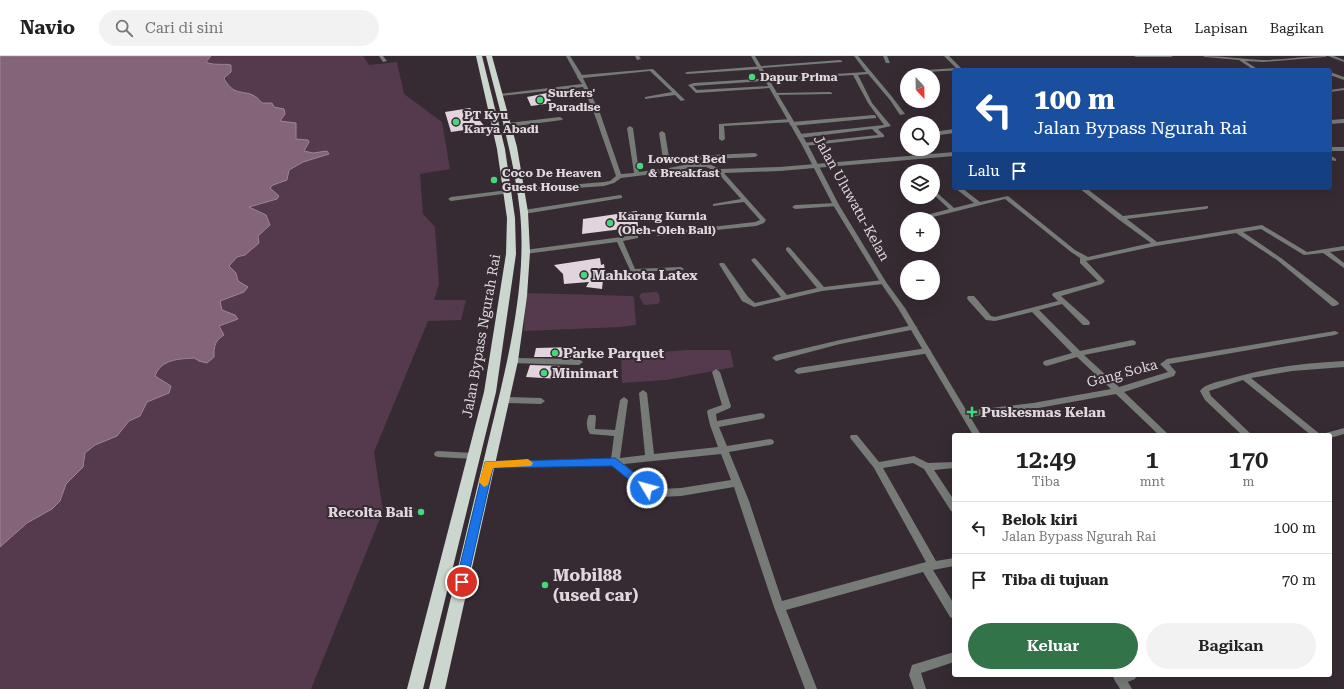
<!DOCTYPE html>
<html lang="id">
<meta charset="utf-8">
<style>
body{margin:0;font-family:"Roboto Serif",serif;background:#f2f2f2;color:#222;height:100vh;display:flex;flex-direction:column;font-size:15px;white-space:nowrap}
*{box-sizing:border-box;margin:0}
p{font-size:13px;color:#767676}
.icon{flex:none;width:22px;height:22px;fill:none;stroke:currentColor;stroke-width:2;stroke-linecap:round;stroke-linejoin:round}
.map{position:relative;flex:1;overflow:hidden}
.details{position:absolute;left:952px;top:377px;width:380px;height:244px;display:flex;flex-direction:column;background:#fff;border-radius:4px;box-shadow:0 4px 16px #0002}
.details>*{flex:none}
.hud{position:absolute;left:952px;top:12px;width:380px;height:122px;border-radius:4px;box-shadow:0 4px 16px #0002;background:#1a4fa0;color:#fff;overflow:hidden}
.needle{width:26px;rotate:158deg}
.tools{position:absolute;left:900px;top:12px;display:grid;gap:8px}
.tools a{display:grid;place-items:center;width:40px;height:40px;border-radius:50%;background:#fff;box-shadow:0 4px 16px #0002;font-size:20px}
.pin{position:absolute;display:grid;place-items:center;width:34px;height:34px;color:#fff;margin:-17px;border:2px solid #fff;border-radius:50%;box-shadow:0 1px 4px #0007}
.me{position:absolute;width:44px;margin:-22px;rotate:307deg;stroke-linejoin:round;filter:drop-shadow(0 0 3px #0008)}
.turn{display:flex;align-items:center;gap:14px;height:84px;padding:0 16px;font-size:18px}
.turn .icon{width:52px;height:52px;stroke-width:2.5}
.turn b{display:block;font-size:28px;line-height:34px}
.then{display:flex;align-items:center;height:38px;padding:0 16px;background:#0003;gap:8px;font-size:15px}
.eta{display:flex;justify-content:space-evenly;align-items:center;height:68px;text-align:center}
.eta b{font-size:24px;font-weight:600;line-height:28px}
.action{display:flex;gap:8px;margin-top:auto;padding:8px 16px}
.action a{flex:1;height:46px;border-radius:24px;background:#32734a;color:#fff;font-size:16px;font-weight:600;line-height:46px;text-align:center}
.action a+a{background:#f2f2f2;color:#222}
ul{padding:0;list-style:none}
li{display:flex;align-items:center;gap:12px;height:52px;padding:0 16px;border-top:1px solid #e0e0e0}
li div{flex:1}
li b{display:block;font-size:15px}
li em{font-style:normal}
header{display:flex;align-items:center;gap:24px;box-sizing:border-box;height:56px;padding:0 20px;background:#fff;border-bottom:1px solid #e0e0e0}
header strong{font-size:19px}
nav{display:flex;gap:22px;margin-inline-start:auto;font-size:14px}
.search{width:280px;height:36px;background:#f2f2f2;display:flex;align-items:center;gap:10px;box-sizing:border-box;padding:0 14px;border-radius:22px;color:#767676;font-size:15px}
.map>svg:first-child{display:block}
</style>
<header>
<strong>Navio</strong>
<div class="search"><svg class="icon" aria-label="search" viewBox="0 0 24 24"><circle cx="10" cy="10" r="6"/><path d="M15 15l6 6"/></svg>Cari di sini</div>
<nav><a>Peta</a><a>Lapisan</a><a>Bagikan</a></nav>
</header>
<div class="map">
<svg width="1344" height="633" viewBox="0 0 1344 633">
<rect width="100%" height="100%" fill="#362b33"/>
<g fill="#543a4c">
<path d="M211,0h152l6,9 28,-3 7,32 38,28 8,47 -30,5 3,40 12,13 4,57 -5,16h32l-5,20 -33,1 -54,131 9,59 -72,178h-311v-142l27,-24 25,-14 8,-8 6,-17 17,-17 2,-14 10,-8 22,-9 12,-15 11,-5 7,-14 22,-9 2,-7 -16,-10c6,-17 24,-17 39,-18l5,3 15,-4c0,-11 1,-16 10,-22l-5,-9 16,-11 -13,-5 -2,-9 24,-9 4,-5 -10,-6 -2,-8 -7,-7 8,-9 8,-2 3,-48 25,-22 14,-5 2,-10 14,-8 26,-8 -2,-3 -14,2 -9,-2 4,-11 -12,-1 -16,-18 -8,-18h-10c-17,-22 -36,5 -38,-40l-12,2 -6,-3z"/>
<path d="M656,236l3,2 1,8 -3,2 -13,1 -5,-9 3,-3z"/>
<path d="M525,237l107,3 2,2 2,27 -15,2 -97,4z"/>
<path d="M687,294h43l4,17 -68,13 -44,3 -1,-28z"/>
</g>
<path fill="#836479" stroke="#9e8697" d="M0,0h211l-5,6c8,4 16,1 25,3v7l-7,6c11,23 25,7 38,25h10l2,4 10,2 1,5 -5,7 16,2v16l12,1 1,2 -5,9 9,2 14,-2 2,3 -26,8 -14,8 -2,10 -14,5 -3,3 9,8 -2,3 -28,8 17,8 4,10 -12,11 1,7 -14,12 -8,2 -8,9 7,7 2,8 10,6 -4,5 -24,9 2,9 13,5 3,4 -19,7 5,9c-9,6 -10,10 -10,22l-7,6 -8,-2 -5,-3c-15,1 -33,1 -39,18l16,10 -2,7 -22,9 -7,14 -11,5 -12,15 -22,9 -10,8 -2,14 -17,17 -6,17 -8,8 -25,14 -27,24z"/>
<g fill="#e2d4dd">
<path d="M547,37l5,10 -21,3 -4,-9z"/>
<path d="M470,52l15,19 -34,5 -6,-20z"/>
<path d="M637,155l1,16 -56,7 1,-15z"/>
<path d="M600,202l1,7 3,-1 2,15 -3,1 -1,9 -16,-2 3,-5 -25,2 -1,-10 -9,-9z"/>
<path d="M576,291l-1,10h-41l2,-9z"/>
<path d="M530,309l33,1 -3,13 -34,-2z"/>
</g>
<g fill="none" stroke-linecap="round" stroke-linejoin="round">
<g fill="#767b77" fill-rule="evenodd">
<path d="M379,0h4l4,5 -4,1z"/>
<path d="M566,0h4l12,19 71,-6 32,31 -4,1 -6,-6 -30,4v-2l27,-5 -22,-21 -67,7 17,35 21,61 13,-1 -7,-45 3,-2 3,2 6,44 30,-4 25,-5h13l13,6 60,-2 174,-15v4l-174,15 -56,2 41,46 1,1 -2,3 -8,3 -99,10v-2l2,-1 96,-11 5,-2 -16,-18 -31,4v-2l28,-5 -24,-27 -11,-5h-12l-25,5 -48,6 -7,5 -10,3 -85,6 -1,-1 3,-2 83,-7 6,-1 6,-5 -22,-63 -11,-26 -83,9 -2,-1 2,-1 82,-10 -5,-7v-1z"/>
<path d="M635,0h4l2,3 -4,1z"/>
<path d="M854,0h4l35,42 12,16 -5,1 -10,-15 -22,-26 -10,1 14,28 19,23 -13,3 6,6v2l-79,9 -2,-1v-2l75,-8 -6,-6 -72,9 -3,-2 3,-2 84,-9 -16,-22 -15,-28 -160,11 4,4 73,-4 2,1 -2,1 -74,5 -8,-8 6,-2 172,-11z"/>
<path d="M883,0h4l3,7h-4z"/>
<path d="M944,0h5l14,14 -38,2v-1l2,-1 29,-2z"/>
<path d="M1134,0h39l-2,1h-35z"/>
<path d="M1203,0c20,0 39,3 59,4 21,0 43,-4 65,-4l-2,1 -62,5 -18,-1 14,9h-5l-15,-10 -34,-3z"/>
<path d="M1328,0h6l10,4v2z"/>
<path d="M840,4l2,1v1l-80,6 -2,1 -73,5 -2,-1 2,-1z"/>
<path d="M1330,16l14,5v3l-14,-5z"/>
<path d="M1344,32v2l-14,2v-2z"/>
<path d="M830,36l2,1v1l-57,1 -2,-1 2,-1z"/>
<path d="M874,59l2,1v2l-84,8 -3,-2 3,-2z"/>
<path d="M560,61l3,2 -1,1 -54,7 -3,-2 3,-2z"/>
<path d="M791,63l2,1v2l-69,4 1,13 -3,2 -3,-2v-15z"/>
<path d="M1344,63v4l-14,1v-4z"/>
<path d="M954,73v4l-21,3v-4z"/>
<path d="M662,75l3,2 4,24 86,-4 3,2 -3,2 -86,4 1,2 -3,2 -3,-2 -1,-4 -4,-26z"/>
<rect x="1330" y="91" width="14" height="4"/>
<path d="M1330,99l6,4v2l-6,-1z"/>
<path d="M955,132h7l18,14 28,-6 67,54 13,7 63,-14 -33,-24 -39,-31h7l37,28 85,-10v2l-2,1 -79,10 30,23 105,-17 45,27 37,-6v4l-14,2 14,11v5l-21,-15 -19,2 -43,-26 -18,3 38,26 57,44 1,2 -4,2h-3l-55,-46 -41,-27 -80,13 -70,15 18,19 1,1 -3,3 -41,12 28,25 1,2 -1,2h-6l-21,-21 -23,6 41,41 52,-11 3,1 1,2 -1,2 -51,10 35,32 49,-15 -8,-8 7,-5 168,-28 4,2 -4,2 -166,29 7,8 -2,4 -50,16 45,43h-10l-43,-41 -83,15 -67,8 -3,-1 -1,-2 1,-2 3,-1 67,-8 78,-14 -34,-32 -30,9 -3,-1 -1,-2 1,-2 28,-8 -40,-41 -37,9 -9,-1 -18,-20 -1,-2 1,-2h6l17,20 4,1 63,-16 -6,-6 1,-2 45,-12 -18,-18v-5l-9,-6 -66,-53 -80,20 -2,-1v-2l26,-7 -16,-15v-5l21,19 20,-5z"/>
<path d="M508,134l3,2 -1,1 -59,8 -3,-2 3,-2z"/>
<path d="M620,139l2,1v2l-98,16 -3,-2 3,-2z"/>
<path d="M836,147l3,2 -1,1 -43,3 -3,-2 3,-2z"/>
<path d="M636,179l2,1v2l-15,3 12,28 46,-2 3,2 -1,1 -52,2 -14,-30 -92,12 -3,-2 3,-2z"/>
<path d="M788,191l2,1 34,39 59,-7 3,2 -3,2 -61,7 -68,16 -12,-6 -23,-37 1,-1h4l24,34 7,6 26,-6 -30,-37 3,-2 2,1 31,36 30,-7 -31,-38v-2z"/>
<path d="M913,269l4,2 -1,2 -76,15 -64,17 -4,-3 4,-3 64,-15z"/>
<path d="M927,292l4,3 -1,2 -132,21 -4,-3 4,-3z"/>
<path d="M513,302l66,1 4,3 -4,3 -69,-2 -1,-2z"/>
<path d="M1344,305v6l-52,4 -41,7 70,57h-10l-68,-55 -34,11 2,5 41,39h-10l-37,-35 -5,-9c5,-7 17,-9 25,-11 39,-12 78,-17 119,-19z"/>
<path d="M716,313l4,3 11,34 -1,2 -14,6 1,7 44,-8 3,1 1,2 -1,2 -3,1 -42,8 8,19 43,-7 3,1 1,2 -1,2 -3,1 -41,7 20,49 33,100 144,-39 -52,-94 -23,-29 -1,-2 1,-2h6l22,27 35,-6 14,7 26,-1v6l-20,2 20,30v12l-3,-1 -27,-42 -11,-6 -30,5 53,93 18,-3v8l-21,4 21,34v15l-4,-2 -27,-45 -137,38 31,79h-12l-31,-82 -40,-120 -53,9 -20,1 -24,-10 -24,-21 -125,1 -3,-1 -2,-2 2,-2 3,-1 123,-2 3,-23 -24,-2c-4,-6 -4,-13 -1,-19h6l1,2 -1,12 20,1 5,-30 4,-3 4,3 -8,58 25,-3 -6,-62 4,-3 4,3 7,61 64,-7 -8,-22 -3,-13 1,-2 14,-5 -10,-33zM721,398l10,26 -50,8 -19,1 -19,-8 -19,-17z"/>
<path d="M504,341l37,1 4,3 -4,3 -37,-1 -4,-3z"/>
<path d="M1344,372v6l-14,4v-3h-5l1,-2z"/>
<path d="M438,395l35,2 3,1 1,2 -1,2 -3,1 -35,-2 -3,-1 -1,-2 1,-2z"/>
<path d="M954,596v10l-33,11 5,16h-12l-5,-14 3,-10z"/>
<path d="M1116,619h21l-2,4 -15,6 -4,-2 -2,-4z"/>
</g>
<g fill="#767b77" fill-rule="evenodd">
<path d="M751,0h4l53,89 31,60 47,77 19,26 76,127h-8l-75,-127 -18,-26 -47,-77 -31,-60z"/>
<path d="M1112,619h12l8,14h-12z"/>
</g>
<g fill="#cbd7ce" fill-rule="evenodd">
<path d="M476,0h6l23,93 10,69 1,36 -20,138 -73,297h-16l77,-297 22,-138 1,-36 -10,-69z"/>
<path d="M486,0h6l25,91 11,65 2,40 -3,44 -9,65 -73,328h-16c19,-78 37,-156 56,-234 18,-76 43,-164 35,-243 -6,-53 -21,-105 -34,-156z"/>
</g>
</g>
<path fill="#1a73e8" stroke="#114b97" d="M615,402l35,27 2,3 -2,3h-7l-31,-25 -119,2 -26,114 -1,4 -4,1 -5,-1 -1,-4 29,-120z"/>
<path fill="#f59e0b" d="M528,403l5,4 -2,3 -38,2 -5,17 -4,2 -5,-5 6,-20z"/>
<g fill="#45d77a" stroke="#362b33" stroke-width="1.5">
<circle cx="752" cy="21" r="4"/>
<circle cx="540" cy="44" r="4"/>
<circle cx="456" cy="66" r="4"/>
<circle cx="640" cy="110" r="4"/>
<circle cx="494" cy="124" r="4"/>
<circle cx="610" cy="167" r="4"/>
<circle cx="584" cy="219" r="4"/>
<circle cx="555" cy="297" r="4"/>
<circle cx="544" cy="317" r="4"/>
<path d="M970 350h4v4h4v4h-4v4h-4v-4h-4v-4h4z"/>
<circle cx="421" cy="456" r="4"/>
<circle cx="545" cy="529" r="4"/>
</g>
<g text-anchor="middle" stroke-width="4" stroke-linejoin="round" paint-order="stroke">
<g font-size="12" font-weight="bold" fill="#ded7dc" stroke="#362b33" text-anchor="start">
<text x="760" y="25">Dapur Prima</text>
<text x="548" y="41">Surfers'<tspan x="548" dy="14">Paradise</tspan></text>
<text x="464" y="63">PT Kyu<tspan x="464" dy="14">Karya Abadi</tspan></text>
<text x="648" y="107">Lowcost Bed<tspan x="648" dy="14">&amp; Breakfast</tspan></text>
<text x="502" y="121">Coco De Heaven<tspan x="502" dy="14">Guest House</tspan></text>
<text x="618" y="164">Karang Kurnia<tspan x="618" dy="14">(Oleh-Oleh Bali)</tspan></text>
</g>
<g font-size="14" fill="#ded7dc" stroke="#362b33">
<text transform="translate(852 142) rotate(61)" y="5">Jalan Uluwatu-Kelan</text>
<text transform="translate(481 280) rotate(-80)" y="5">Jalan Bypass Ngurah Rai</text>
<text transform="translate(1122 317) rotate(-15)" y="5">Gang Soka</text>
</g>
<g font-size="14" font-weight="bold" fill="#ded7dc" stroke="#362b33" text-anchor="start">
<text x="592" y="224">Mahkota Latex</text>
<text x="563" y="302">Parke Parquet</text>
<text x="552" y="322">Minimart</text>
<text x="981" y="361">Puskesmas Kelan</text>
<text x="413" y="461" text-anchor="end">Recolta Bali</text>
</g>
<g font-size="17" font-weight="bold" fill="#ded7dc" stroke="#362b33" text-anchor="start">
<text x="553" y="525">Mobil88<tspan x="553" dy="20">(used car)</tspan></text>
</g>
</g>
</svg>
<div class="tools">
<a><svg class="needle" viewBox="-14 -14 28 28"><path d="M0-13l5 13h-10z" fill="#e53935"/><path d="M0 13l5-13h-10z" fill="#767676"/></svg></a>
<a><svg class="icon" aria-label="search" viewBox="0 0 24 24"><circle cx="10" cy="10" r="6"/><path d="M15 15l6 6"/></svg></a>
<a><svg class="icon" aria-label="layers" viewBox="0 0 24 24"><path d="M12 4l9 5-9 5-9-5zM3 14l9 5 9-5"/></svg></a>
<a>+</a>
<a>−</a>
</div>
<div class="pin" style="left:462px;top:526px;background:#d93025"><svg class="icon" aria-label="arrive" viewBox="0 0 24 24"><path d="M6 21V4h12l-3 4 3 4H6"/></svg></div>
<svg class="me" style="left:647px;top:432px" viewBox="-20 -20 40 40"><circle r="17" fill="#1a73e8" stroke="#fff" stroke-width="3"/><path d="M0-11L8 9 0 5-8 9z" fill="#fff"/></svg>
<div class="hud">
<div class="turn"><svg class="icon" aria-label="left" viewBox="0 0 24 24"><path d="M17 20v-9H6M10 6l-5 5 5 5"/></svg><div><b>100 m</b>Jalan Bypass Ngurah Rai</div></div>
<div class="then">Lalu<svg class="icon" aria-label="arrive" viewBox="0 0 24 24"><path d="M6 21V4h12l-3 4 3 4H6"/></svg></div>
</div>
<section class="details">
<div class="eta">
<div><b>12:49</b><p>Tiba</p></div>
<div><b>1</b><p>mnt</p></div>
<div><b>170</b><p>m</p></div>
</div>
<ul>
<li><svg class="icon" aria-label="left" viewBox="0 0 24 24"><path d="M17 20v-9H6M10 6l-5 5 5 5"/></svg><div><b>Belok kiri</b><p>Jalan Bypass Ngurah Rai</p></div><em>100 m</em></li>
<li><svg class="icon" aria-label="arrive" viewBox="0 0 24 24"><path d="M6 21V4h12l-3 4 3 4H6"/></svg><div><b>Tiba di tujuan</b></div><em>70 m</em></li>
</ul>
<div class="action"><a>Keluar</a><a>Bagikan</a></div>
</section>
</div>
